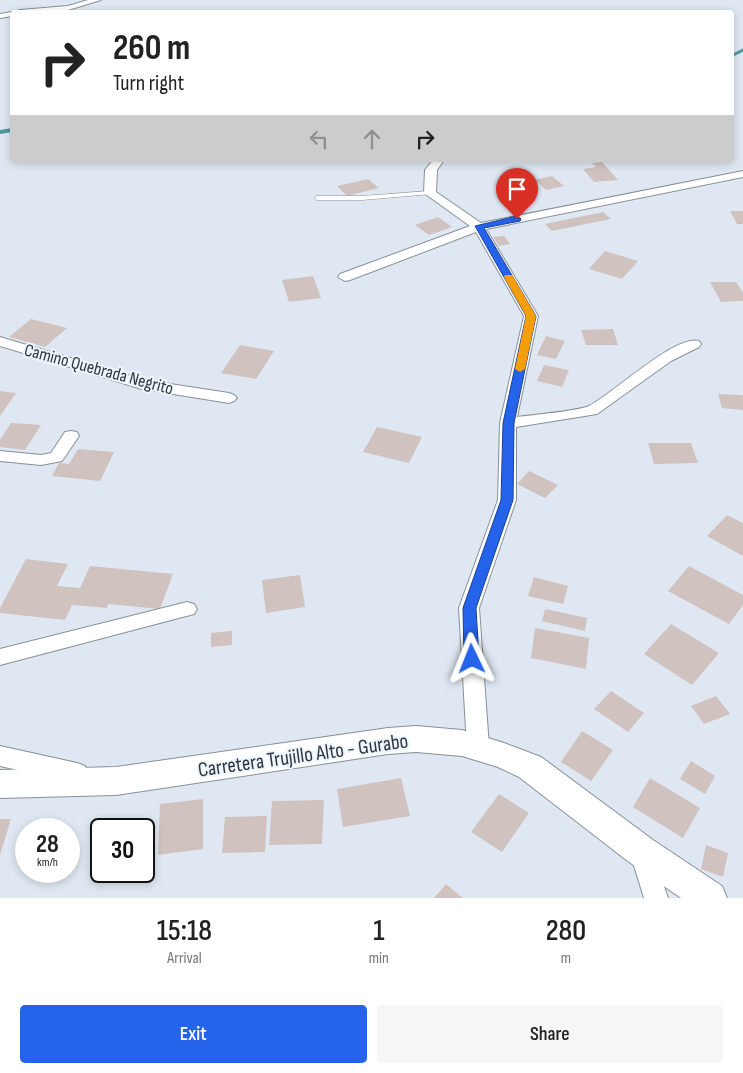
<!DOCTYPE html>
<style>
body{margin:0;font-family:"Sofia Sans Condensed",sans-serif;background:#f6f6f6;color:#222;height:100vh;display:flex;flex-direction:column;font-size:19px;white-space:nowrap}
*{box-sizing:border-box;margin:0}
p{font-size:16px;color:#767676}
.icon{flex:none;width:28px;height:28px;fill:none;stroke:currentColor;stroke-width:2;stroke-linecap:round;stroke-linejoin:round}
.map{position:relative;height:898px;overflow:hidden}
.side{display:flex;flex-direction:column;background:#fff;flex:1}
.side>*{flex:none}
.hud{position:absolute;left:10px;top:10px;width:724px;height:152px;border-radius:5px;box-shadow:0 2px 8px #0003;background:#fff;color:#222;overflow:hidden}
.speed{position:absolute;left:15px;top:818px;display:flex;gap:10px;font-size:25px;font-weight:700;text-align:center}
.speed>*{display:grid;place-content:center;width:65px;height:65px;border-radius:50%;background:#fff;box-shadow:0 2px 8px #0003;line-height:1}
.speed small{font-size:12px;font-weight:400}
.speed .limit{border:2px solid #111;border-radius:8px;background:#fff;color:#111}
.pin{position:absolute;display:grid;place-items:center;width:42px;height:42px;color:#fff;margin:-51px -21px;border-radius:50% 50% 50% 0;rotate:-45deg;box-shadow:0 0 5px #0007}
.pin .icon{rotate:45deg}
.me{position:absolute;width:55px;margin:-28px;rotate:358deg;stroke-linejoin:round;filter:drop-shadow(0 0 4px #0008)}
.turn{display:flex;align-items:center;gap:18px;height:105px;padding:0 20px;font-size:22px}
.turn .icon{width:65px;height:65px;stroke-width:2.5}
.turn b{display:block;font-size:35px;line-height:42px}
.lanes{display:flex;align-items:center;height:48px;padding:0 20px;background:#0003;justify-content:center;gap:25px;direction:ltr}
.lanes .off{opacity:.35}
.eta{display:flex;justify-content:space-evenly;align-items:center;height:85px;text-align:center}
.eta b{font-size:30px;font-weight:600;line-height:35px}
.cta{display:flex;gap:10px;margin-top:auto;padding:10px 20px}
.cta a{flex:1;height:58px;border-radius:5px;background:#2563eb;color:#fff;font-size:20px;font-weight:600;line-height:58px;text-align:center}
.cta a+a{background:#f6f6f6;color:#222}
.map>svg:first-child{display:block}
</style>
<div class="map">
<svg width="743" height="898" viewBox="0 0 743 898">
<rect width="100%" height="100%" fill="#dfe8f2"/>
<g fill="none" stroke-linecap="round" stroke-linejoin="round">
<path stroke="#4b9aa2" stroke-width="3" d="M731,56l12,-6"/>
<path stroke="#4b9aa2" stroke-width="4" d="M0,132l12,-2"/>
</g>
<g fill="#d0c2bf">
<path d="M602,162l16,18 -24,2 -11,-13 13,-2 -4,-4z"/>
<path d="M552,176l12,10 -18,4 -11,-10z"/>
<path d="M368,179l11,9 -32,8 -10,-10z"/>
<path d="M730,211h13v13h-6z"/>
<path d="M603,212l8,7 -59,12 -7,-7z"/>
<path d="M438,217l14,10 -23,8 -14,-10z"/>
<path d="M504,236l6,8 -11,2 -6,-9z"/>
<path d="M605,251l33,10 -16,18 -33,-10z"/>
<path d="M313,276l8,22 -32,4 -7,-22z"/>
<path d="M710,282h26l7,11v8l-22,1z"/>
<path d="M31,319l36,9 -22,19 -36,-10z"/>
<path d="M613,329l5,16h-32l-5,-15z"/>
<path d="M546,336l19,5 -9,18 -19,-4z"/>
<path d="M240,345l34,6 -18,28 -35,-6z"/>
<path d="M544,365l25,5 -7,17 -25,-6z"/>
<path d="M0,391l16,2 -16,23z"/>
<path d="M718,394l25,1v15l-21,-2z"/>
<path d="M11,423l30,2 -16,25 -25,-3v-7z"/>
<path d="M377,427l45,10 -13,26 -46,-11z"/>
<path d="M648,443h43l7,20 -44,1z"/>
<path d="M78,449l36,3 -14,29 -48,-5 7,-13 10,1z"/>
<path d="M529,471l29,14 -13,13 -28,-14z"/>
<path d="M727,515l16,8v33l-36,-20z"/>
<path d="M26,559l42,5 -11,22 23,2 10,-22 83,8 -13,35 -52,-5 -1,4 -35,-3 -7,15 -65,-7v-5z"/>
<path d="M689,566l54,29v10l-14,19 -61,-33z"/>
<path d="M300,575l5,32 -39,6 -4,-33z"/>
<path d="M534,577l34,9 -5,18 -35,-8z"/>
<path d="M545,609l42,9 -2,13 -43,-10z"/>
<path d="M671,624l48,29 -27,32 -48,-31z"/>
<path d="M535,628l54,10 -3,31 -55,-11z"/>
<path d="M232,631v14l-21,2v-14z"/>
<path d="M611,691l33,22 -16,19 -34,-23z"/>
<path d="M716,696l14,18 -26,10 -13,-18z"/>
<path d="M582,731l31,19 -22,31 -30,-19z"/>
<path d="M691,761l24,15 -10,18 -25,-15z"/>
<path d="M401,778l9,38 -67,11 -6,-38z"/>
<path d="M650,778l50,30 -17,30 -50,-31z"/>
<path d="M499,794l30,19 -27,39 -31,-20z"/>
<path d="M203,799v50l-45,6 2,-51z"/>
<path d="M324,800l-2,44 -53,1 3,-44z"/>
<path d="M267,816l-2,36 -43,1 3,-36z"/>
<path d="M0,819h11l-11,36z"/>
<path d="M706,845l22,8 -5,24 -22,-8z"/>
<path d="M446,884l17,14h-29z"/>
</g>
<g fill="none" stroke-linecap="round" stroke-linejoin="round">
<defs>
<path id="lane" d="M430,191l2,1v2l-70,6h-45l-3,-2 3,-2h45z"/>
<g id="street">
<path d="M88,0h13l-33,10 -52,2 4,-2 48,-4z"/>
<path d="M12,12h3h-3v4l-12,2v-4z"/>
<path d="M433,160h11l-7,10 -1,22 45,31 262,-52v6l-257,52 52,87 -21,101c15,-2 61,-6 72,-11 24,-12 85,-71 110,-65l2,3 -2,3 -28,14 -74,53 -81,13v73l-37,108 10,139 -3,7 -8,3 -8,-3 -3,-7 -8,-139 39,-108 2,-77 24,-107 -48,-84 -126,48 -5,1 -7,-4 2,-3 130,-48 -46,-33 1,-23z"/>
<path d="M0,337l144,43 85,13 5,2 3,3 -3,3 -5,2 -87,-14 -142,-43z"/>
<path d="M71,431l6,1 2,4 -17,25 -21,4 -41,-4v-10l41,4 10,-2 14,-21z"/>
<path d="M187,602l7,2 3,5 -3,5 -194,51v-16z"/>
<path d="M0,746l77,17 8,3 3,7 -3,7 -8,3 -77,-17z"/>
<path d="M643,845l8,3 17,50h-24l-13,-42 4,-8z"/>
</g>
<path id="secondary" d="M416,726l46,4 42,13 37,14 112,83 69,46 5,12h-46l-52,-36 -110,-85 -21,-10 -36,-11 -46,-4 -28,2 -272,41 -116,3v-28l116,-3 272,-39z"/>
</defs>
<use href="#lane" stroke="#879099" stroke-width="1"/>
<use href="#street" stroke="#879099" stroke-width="2"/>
<use href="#secondary" stroke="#879099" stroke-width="2"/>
<use href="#lane" fill="#fff" fill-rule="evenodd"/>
<use href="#street" fill="#fff" fill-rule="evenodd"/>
<use href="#secondary" fill="#fff" fill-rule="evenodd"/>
</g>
<path fill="#2563eb" stroke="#184099" d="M517,216l4,3 -1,2 -36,7 52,88 -22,107 -1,77 -37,108 3,51 -3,4 -4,1 -5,-1 -3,-4 -1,-51 38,-108 2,-77 23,-107 -51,-90z"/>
<path fill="#f59e0b" d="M505,275h7l24,41 -11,53 -5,3 -5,-3 11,-53 -22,-39z"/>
<g text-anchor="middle" stroke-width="4" stroke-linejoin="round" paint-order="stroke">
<g font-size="18" fill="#323639" stroke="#ecf6ff">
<text transform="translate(99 369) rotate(15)" y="6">Camino Quebrada Negrito</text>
</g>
<g font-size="21" fill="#323639" stroke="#ecf6ff">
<text transform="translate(303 755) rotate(-8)" y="7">Carretera Trujillo Alto - Gurabo</text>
</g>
</g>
</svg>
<div class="speed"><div>28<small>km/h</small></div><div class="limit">30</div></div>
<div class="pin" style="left:517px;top:219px;background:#d93025"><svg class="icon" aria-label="arrive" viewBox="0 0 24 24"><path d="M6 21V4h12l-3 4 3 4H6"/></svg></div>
<svg class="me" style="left:472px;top:659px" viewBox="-20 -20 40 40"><path d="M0-17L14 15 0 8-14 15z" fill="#2563eb" stroke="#fff" stroke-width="4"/></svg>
<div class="hud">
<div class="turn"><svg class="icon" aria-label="right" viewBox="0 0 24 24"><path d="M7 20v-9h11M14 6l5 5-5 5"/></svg><div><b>260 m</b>Turn right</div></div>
<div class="lanes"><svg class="icon off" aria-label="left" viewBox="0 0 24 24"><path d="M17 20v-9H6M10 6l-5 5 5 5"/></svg><svg class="icon off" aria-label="ahead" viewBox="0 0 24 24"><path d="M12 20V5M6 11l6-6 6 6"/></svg><svg class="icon" aria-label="right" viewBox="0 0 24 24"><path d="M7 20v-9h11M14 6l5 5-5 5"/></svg></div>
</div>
</div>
<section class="side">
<div class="eta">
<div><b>15:18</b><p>Arrival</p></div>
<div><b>1</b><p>min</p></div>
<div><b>280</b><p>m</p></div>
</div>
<div class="cta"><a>Exit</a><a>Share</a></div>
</section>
